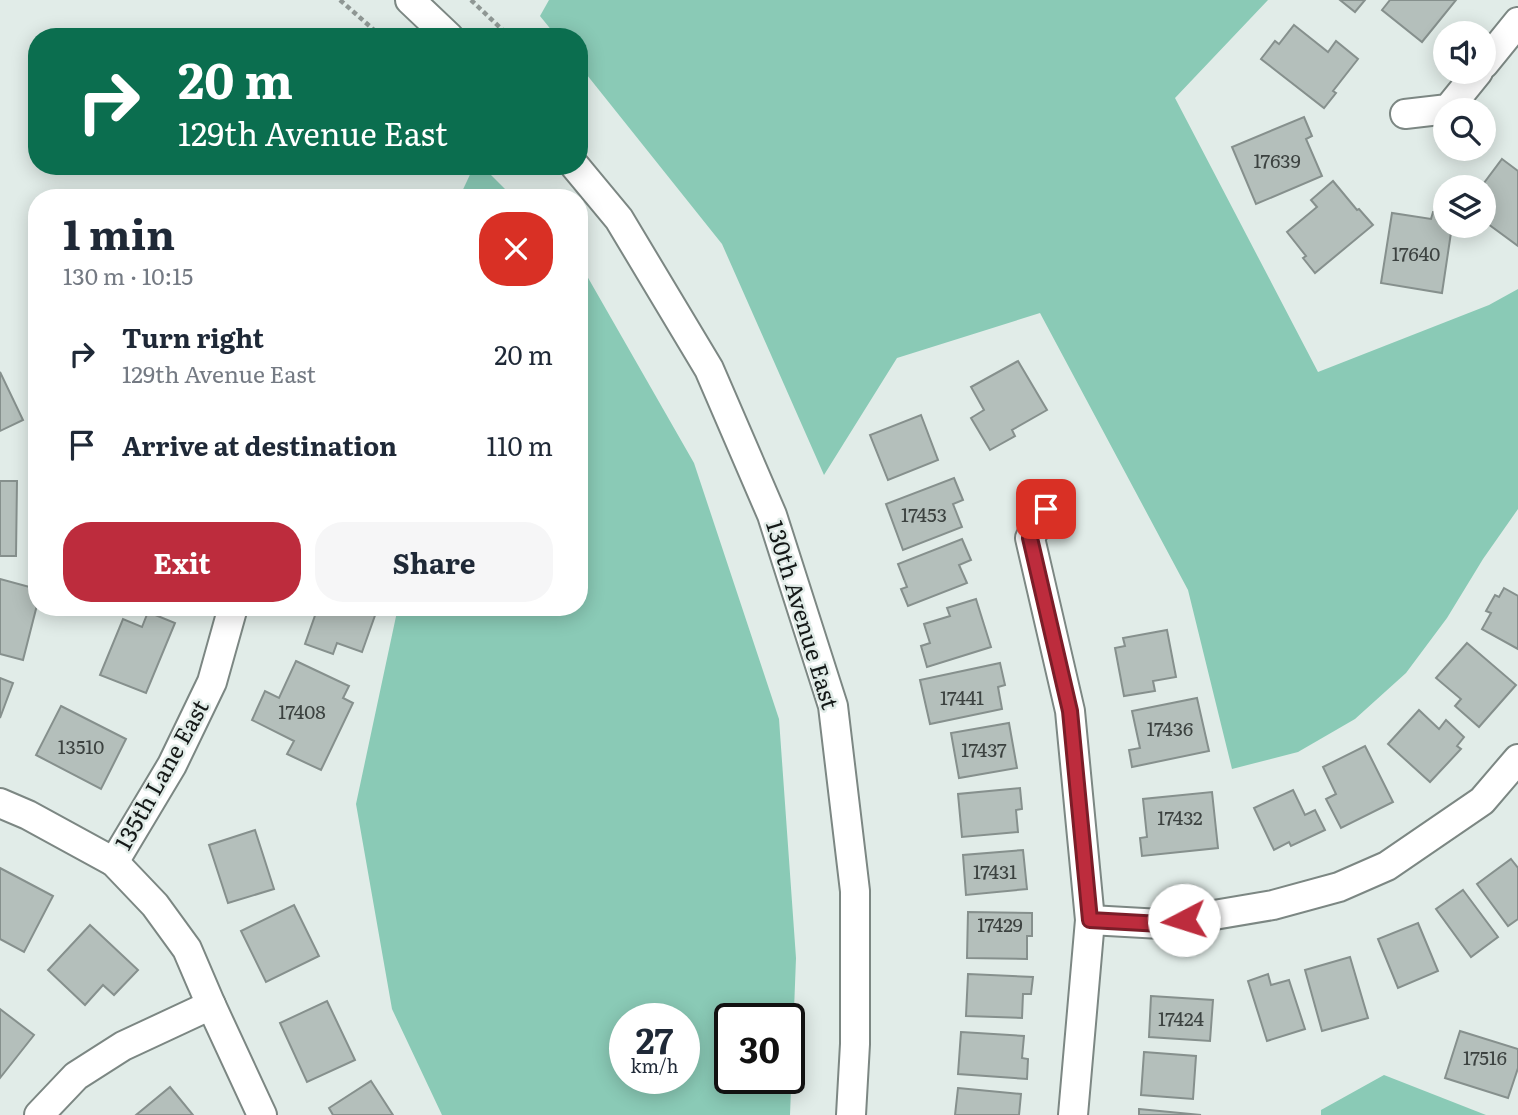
<!DOCTYPE html>
<meta charset="utf-8">
<style>
body{margin:0;font-family:Literata,serif;background:#f6f6f7;color:#1f2937;height:100vh;display:flex;flex-direction:column;font-size:26px;white-space:nowrap}
*{box-sizing:border-box;margin:0}
p{font-size:23px;color:#747a83}
.icon{flex:none;width:38px;height:38px;fill:none;stroke:currentColor;stroke-width:2;stroke-linecap:round;stroke-linejoin:round}
.map{position:relative;flex:1;overflow:hidden}
.panel{position:absolute;left:28px;top:189px;width:560px;height:427px;display:flex;flex-direction:column;background:#fff;border-radius:28px;box-shadow:0 4px 18px #0003}
.panel>*{flex:none}
.guide{position:absolute;left:28px;top:28px;width:560px;height:147px;border-radius:28px;box-shadow:0 4px 18px #0003;background:#0b6e4f;color:#fff;overflow:hidden}
.tools{position:absolute;left:1433px;top:21px;display:grid;gap:14px}
.tools a{display:grid;place-items:center;width:63px;height:63px;border-radius:50%;background:#fff;box-shadow:0 4px 18px #0003;font-size:35px}
.speed{position:absolute;left:609px;top:1003px;display:flex;gap:14px;font-size:35px;font-weight:700;text-align:center}
.speed>*{display:grid;place-content:center;width:91px;height:91px;border-radius:50%;background:#fff;box-shadow:0 4px 18px #0003;line-height:1}
.speed small{font-size:18px;font-weight:400}
.speed .limit{border:4px solid #111;border-radius:10px;background:#fff;color:#111}
.pin{position:absolute;display:grid;place-items:center;width:60px;height:60px;color:#fff;margin:-30px;border-radius:14px;box-shadow:0 4px 10px #0006}
.me{position:absolute;width:77px;margin:-38px;rotate:265deg;stroke-linejoin:round;filter:drop-shadow(0 0 5px #0008)}
.turn{display:flex;align-items:center;gap:24px;height:147px;padding:0 35px;font-size:32px}
.turn .icon{width:91px;height:91px;stroke-width:2.5}
.turn b{display:block;font-size:49px;line-height:60px}
.round{display:grid;place-items:center;flex:none;width:74px;height:74px;border-radius:28px;background:#f6f6f7}
.headline{display:flex;align-items:center;justify-content:space-between;height:119px;padding:0 35px}
h1{font-size:42px;font-weight:700;line-height:52px}
.primary-button{display:flex;gap:14px;margin-top:auto;padding:14px 35px}
.primary-button a{flex:1;height:80px;border-radius:28px;background:#bd2c3d;color:#fff;font-size:28px;font-weight:700;line-height:80px;text-align:center}
.primary-button a+a{background:#f6f6f7;color:#1f2937}
ul{padding:0;list-style:none}
li{display:flex;align-items:center;gap:21px;height:91px;padding:0 35px}
li div{flex:1}
li b{display:block;font-size:26px}
li em{font-style:normal}
.map>svg:first-child{display:block}
</style>
<div class="map">
<svg width="1518" height="1115" viewBox="0 0 1518 1115">
<rect width="100%" height="100%" fill="#e1ece8"/>
<g fill="#8acab6" fill-rule="evenodd">
<path d="M549,0h719l-93,98 143,274 171,-67 29,-16v220l-35,50 -36,59 -41,55 -51,46 -57,33 -66,17 -44,-179 -148,-277 -143,45 -73,117 -102,-231 -143,-179v-28h-22l-17,-21z"/>
<path d="M474,166h8l32,32h-55z"/>
<path d="M579,262l115,201 85,256 17,239 -6,157h-348l-50,-106 -36,-205 42,-197h181zM625,1018h59v60h-59zM730,1018h59v60h-59z"/>
<path d="M1384,1075l102,40h-165v-5z"/>
</g>
<g fill="#b4bfbb" stroke="#86908d" stroke-width="2">
<path d="M1340,0h25l-10,12z"/>
<path d="M1390,0h66l-34,42 -40,-32z"/>
<path d="M1294,25l34,27 8,-11 22,18 -25,32 3,2 -12,15 -63,-49 14,-18 4,3z"/>
<path d="M1304,117l8,19 -6,3 16,37 -66,28 -24,-57z"/>
<path d="M1502,159l16,12v75l-34,-25v-34h-3z"/>
<path d="M1333,181l24,29 2,-1 14,16 -58,48 -12,-15 3,-2 -19,-24 30,-25 -6,-7z"/>
<path d="M1433,212l13,2v12h6l-10,67 -61,-10 11,-70 39,6z"/>
<path d="M1018,361l29,49 -35,20 3,6 -25,14 -19,-32 13,-8 -13,-23z"/>
<path d="M0,372l23,48 -23,11z"/>
<path d="M921,415l17,45 -50,20 -18,-45z"/>
<path d="M954,478l9,22 -10,4 9,23 -59,23 -17,-46z"/>
<path d="M0,481h17l-1,75h-16z"/>
<path d="M962,539l9,21 -12,5 8,18 -59,23 -7,-17 6,-2 -9,-23z"/>
<path d="M0,579l37,10v16l-14,55 -23,-6z"/>
<path d="M1504,588l14,8v53l-36,-20 9,-16 -5,-2 9,-16 4,2z"/>
<path d="M976,599l15,48 -64,20 -6,-21 9,-3 -6,-19 26,-8 -3,-8z"/>
<path d="M318,607h60l-16,45 -25,-9 -4,11 -28,-10z"/>
<path d="M148,612l27,11 -29,70 -46,-18 23,-56 19,8z"/>
<path d="M1167,630l9,47 -23,4 2,10 -31,5 -9,-48 10,-2 -2,-8z"/>
<path d="M1467,643l49,42 -37,42 -24,-21 6,-7 -25,-21z"/>
<path d="M296,661l53,25 -6,12 10,5 -32,67 -34,-16 7,-13 -42,-21 13,-29 14,7z"/>
<path d="M1000,663l5,22 -7,2 4,22 -72,15 -10,-44z"/>
<path d="M0,678l13,5 -13,35z"/>
<path d="M1197,698l12,53 -77,16 -3,-17 11,-2 -8,-37z"/>
<path d="M61,706l65,33 -25,50 -65,-34z"/>
<path d="M1419,710l20,19 7,-9 18,17 -7,9 4,3 -31,33 -42,-38z"/>
<path d="M1009,723l8,45 -58,10 -8,-45z"/>
<path d="M1365,746l28,56 -52,26 -15,-29 10,-5 -13,-27z"/>
<path d="M1020,788l2,21 -6,1 2,22 -56,5 -4,-43z"/>
<path d="M1293,790l12,25 10,-5 10,20 -34,16 -2,-4 -15,8 -20,-42z"/>
<path d="M1212,792l6,56 -76,8 -2,-18 7,-1 -4,-38z"/>
<path d="M255,830l19,59 -46,14 -19,-58z"/>
<path d="M1023,850l4,39 -61,6 -3,-40z"/>
<path d="M1511,859l7,9v51l-10,7 -31,-42z"/>
<path d="M0,868l53,28 -29,56 -24,-13z"/>
<path d="M1463,890l35,47 -27,20 -35,-48z"/>
<path d="M294,905l25,51 -53,26 -25,-51z"/>
<path d="M968,912l64,1v23h-5v23l-60,-1z"/>
<path d="M1418,923l20,48 -40,17 -20,-49z"/>
<path d="M90,925l48,45 -24,25 -11,-10 -18,20 -37,-35z"/>
<path d="M1350,957l18,61 -46,13 -17,-61z"/>
<path d="M968,974l65,3 -2,17h-8l-1,24 -56,-2z"/>
<path d="M1268,974l3,11 18,-5 16,49 -38,12 -19,-60z"/>
<path d="M1151,996l62,4 -3,41 -61,-4z"/>
<path d="M327,1001l28,59 -48,22 -27,-59z"/>
<path d="M0,1009l34,26 -34,43z"/>
<path d="M1460,1031l58,18v19l-10,30 -63,-20z"/>
<path d="M961,1032l63,4 -2,22 6,1 -1,20 -69,-5z"/>
<path d="M1144,1052l52,4 -3,43 -52,-4z"/>
<path d="M371,1081l22,34h-60l-4,-7z"/>
<path d="M170,1087l23,28h-57z"/>
<path d="M958,1088l63,6 -2,21h-64z"/>
<path d="M1139,1109l62,6h-62z"/>
</g>
<g fill="none" stroke-linecap="round" stroke-linejoin="round">
<defs>
<g id="street">
<path d="M410,0l39,37"/>
<path d="M1484,64l34,-42"/>
<path d="M1405,114l43,-5 30,-37"/>
<path d="M575,166l44,53 90,150 63,146 61,191 22,185v153l-4,71"/>
<path d="M1046,509l-16,29 40,173 20,209 -17,195"/>
<path d="M0,803l28,12 86,47 41,43 32,44 24,56 51,110"/>
<path d="M114,862l58,-97 40,-83 21,-75"/>
<path d="M1090,920l71,4 112,-19 66,-18 48,-21 95,-65 36,-42"/>
<path d="M39,1115l37,-39 47,-30 88,-41"/>
</g>
</defs>
<use href="#street" stroke="#7c8783" stroke-width="32"/>
<g stroke="#8f9794" stroke-width="4.5" stroke-dasharray="5 3.5" stroke-linecap="butt">
<path d="M340,0l42,37"/>
<path d="M471,0l39,37"/>
</g>
<use href="#street" stroke="#fff" stroke-width="28"/>
</g>
<g fill="none" stroke-linecap="round" stroke-linejoin="round">
<defs>
<path id="route" d="M1046,509l-16,29 40,173 20,209 71,4 23,-4"/>
</defs>
<use href="#route" stroke="#7b1d28" stroke-width="18"/>
<use href="#route" stroke="#bd2c3d" stroke-width="12"/>
</g>
<g text-anchor="middle" stroke-width="5" stroke-linejoin="round" paint-order="stroke">
<g font-size="19" fill="#3c4240">
<text x="1277" y="168">17639</text>
<text x="1416" y="261">17640</text>
<text x="924" y="522">17453</text>
<text x="962" y="705">17441</text>
<text x="302" y="719">17408</text>
<text x="1170" y="736">17436</text>
<text x="81" y="754">13510</text>
<text x="984" y="757">17437</text>
<text x="1180" y="825">17432</text>
<text x="995" y="879">17431</text>
<text x="1000" y="932">17429</text>
<text x="1181" y="1026">17424</text>
<text x="1485" y="1065">17516</text>
</g>
<g font-size="23" fill="#141817" stroke="#e1ece8">
<text transform="translate(802 615) rotate(73)" y="8">130th Avenue East</text>
<text transform="translate(162 775) rotate(-61)" y="8">135th Lane East</text>
</g>
</g>
</svg>
<div class="tools">
<a><svg class="icon" aria-label="sound" viewBox="0 0 24 24"><path d="M4 9h4l5-4v14l-5-4H4zM17 9q2 3 0 6"/></svg></a>
<a><svg class="icon" aria-label="search" viewBox="0 0 24 24"><circle cx="10" cy="10" r="6"/><path d="M15 15l6 6"/></svg></a>
<a><svg class="icon" aria-label="layers" viewBox="0 0 24 24"><path d="M12 4l9 5-9 5-9-5zM3 14l9 5 9-5"/></svg></a>
</div>
<div class="speed"><div>27<small>km/h</small></div><div class="limit">30</div></div>
<div class="pin" style="left:1046px;top:509px;background:#d93025"><svg class="icon" aria-label="arrive" viewBox="0 0 24 24"><path d="M6 21V4h12l-3 4 3 4H6"/></svg></div>
<svg class="me" style="left:1184px;top:920px" viewBox="-20 -20 40 40"><circle r="19" fill="#fff"/><path d="M0-13L10 11 0 6-10 11z" fill="#bd2c3d"/></svg>
<div class="guide">
<div class="turn"><svg class="icon" aria-label="right" viewBox="0 0 24 24"><path d="M7 20v-9h11M14 6l5 5-5 5"/></svg><div><b>20 m</b>129th Avenue East</div></div>
</div>
<section class="panel">
<div class="headline"><div><h1>1 min</h1><p>130 m · 10:15</p></div><a class="round" style="background:#d93025;color:#fff"><svg class="icon" aria-label="close" viewBox="0 0 24 24"><path d="M6 6l12 12M18 6L6 18"/></svg></a></div>
<ul>
<li><svg class="icon" aria-label="right" viewBox="0 0 24 24"><path d="M7 20v-9h11M14 6l5 5-5 5"/></svg><div><b>Turn right</b><p>129th Avenue East</p></div><em>20 m</em></li>
<li><svg class="icon" aria-label="arrive" viewBox="0 0 24 24"><path d="M6 21V4h12l-3 4 3 4H6"/></svg><div><b>Arrive at destination</b></div><em>110 m</em></li>
</ul>
<div class="primary-button"><a>Exit</a><a>Share</a></div>
</section>
</div>
